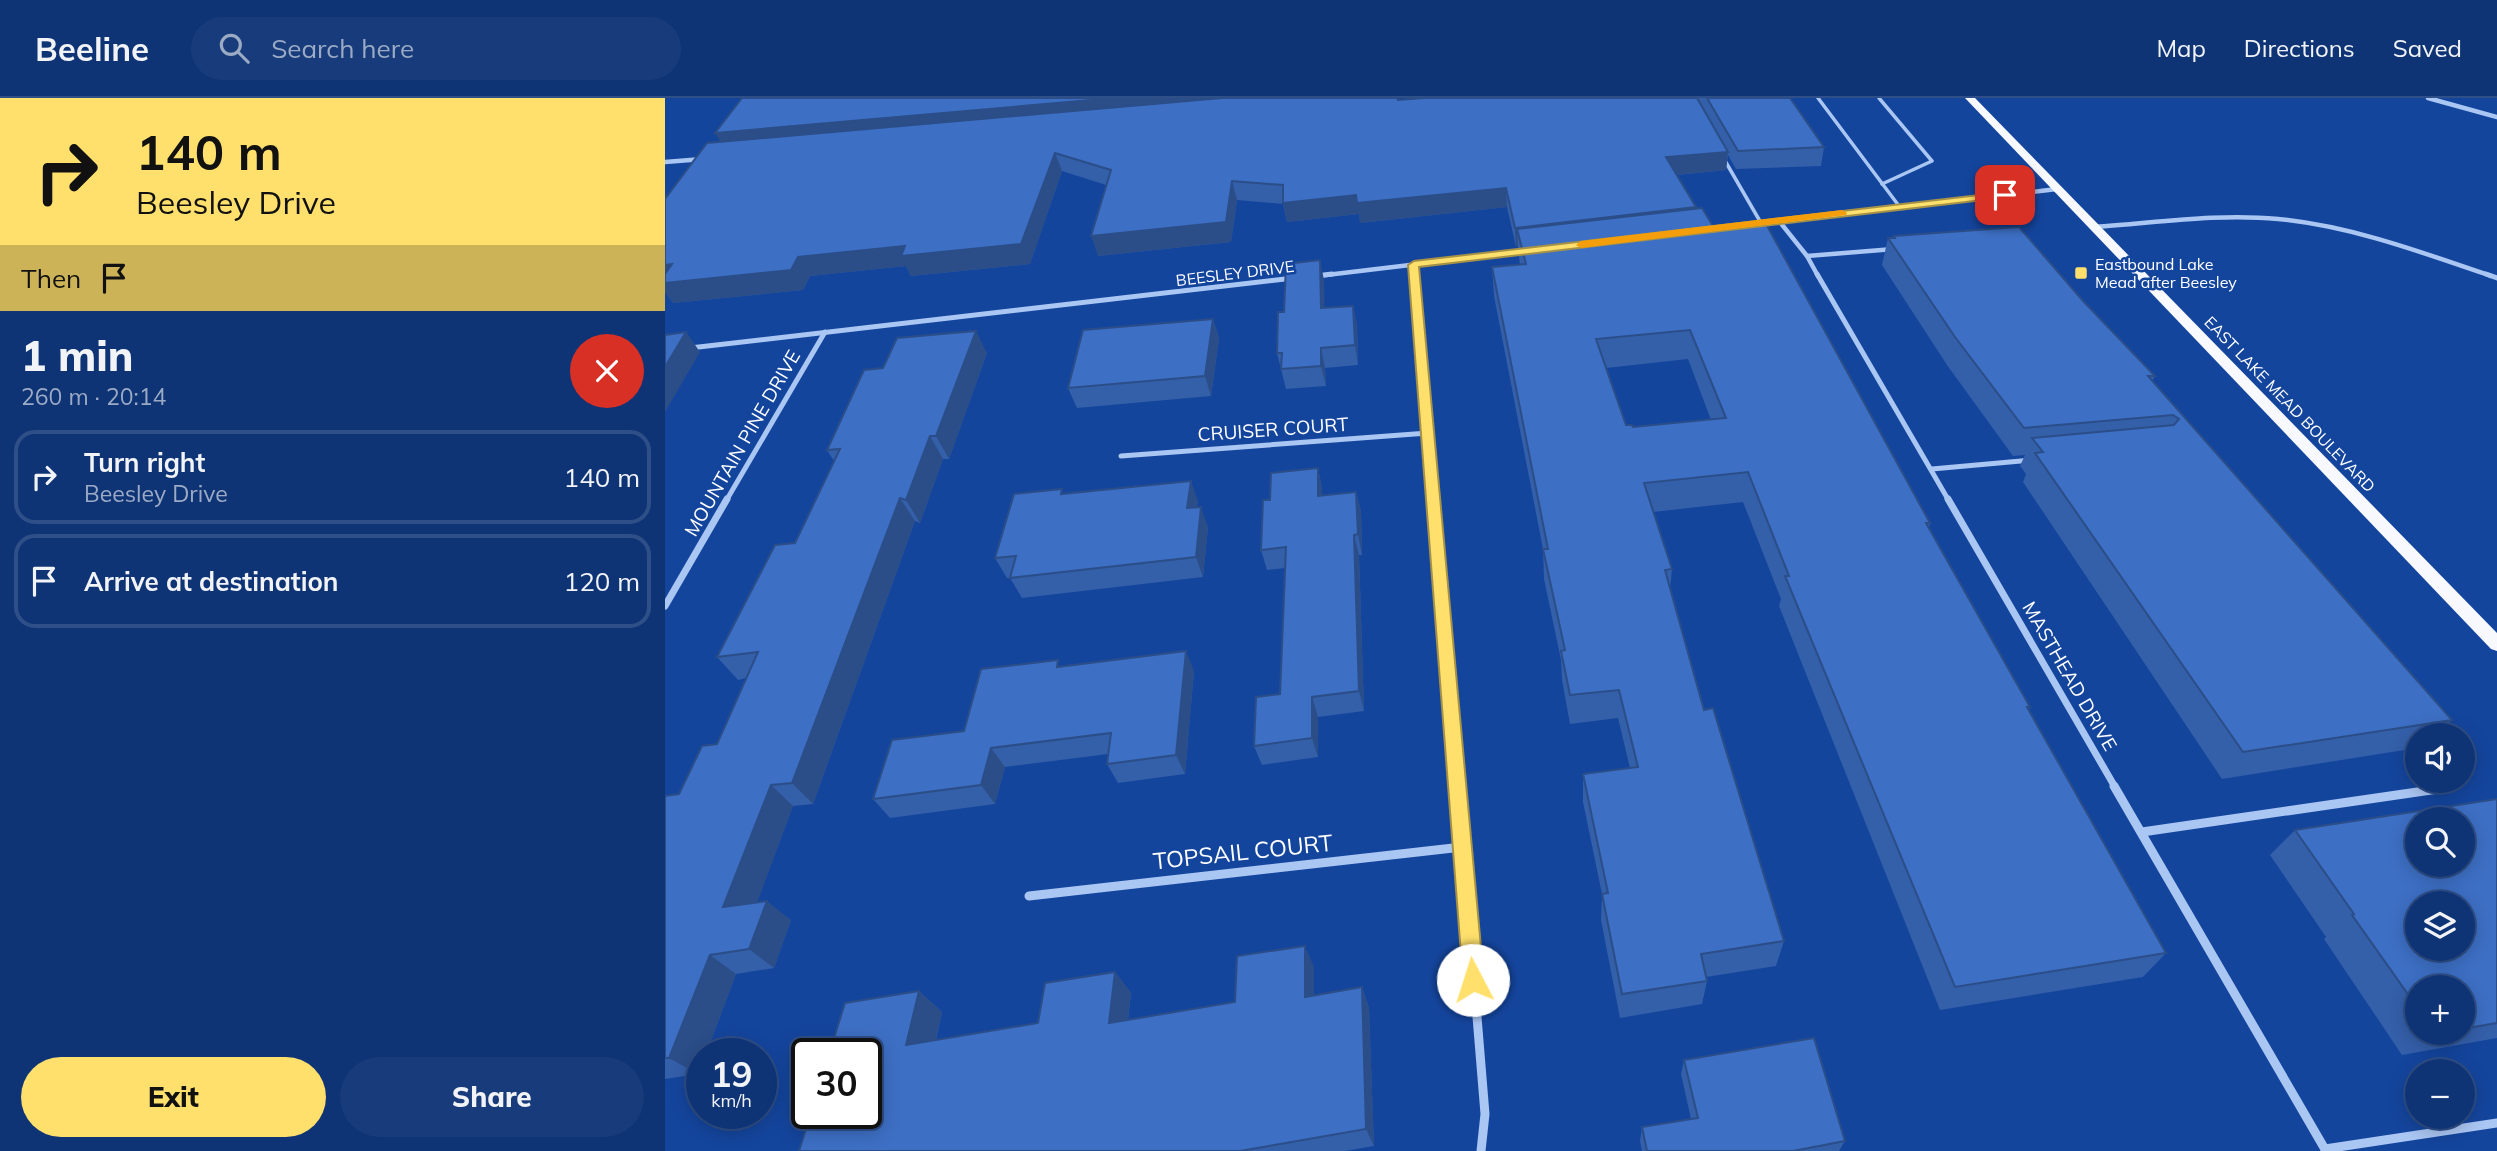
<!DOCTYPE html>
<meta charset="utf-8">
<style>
body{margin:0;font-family:Mulish,sans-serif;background:#183c7b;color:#f1f3f6;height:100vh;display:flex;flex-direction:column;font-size:26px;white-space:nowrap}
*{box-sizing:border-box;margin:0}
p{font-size:23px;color:#9baac5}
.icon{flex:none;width:38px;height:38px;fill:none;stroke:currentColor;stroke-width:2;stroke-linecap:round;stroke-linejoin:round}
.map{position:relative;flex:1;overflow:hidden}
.panel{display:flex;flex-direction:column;background:#0f3476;width:665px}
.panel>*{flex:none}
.hud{background:#ffe06d;color:#111;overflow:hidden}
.buttons{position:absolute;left:1740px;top:625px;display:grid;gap:14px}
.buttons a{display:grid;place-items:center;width:70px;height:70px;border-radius:50%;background:#0f3476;box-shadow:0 4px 18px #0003,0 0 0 2px #2f4f88;font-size:35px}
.speed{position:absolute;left:21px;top:940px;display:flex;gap:14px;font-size:35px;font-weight:700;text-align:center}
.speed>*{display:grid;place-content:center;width:91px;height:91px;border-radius:50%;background:#0f3476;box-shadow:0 4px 18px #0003,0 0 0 2px #2f4f88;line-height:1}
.speed small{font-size:18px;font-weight:400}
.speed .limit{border:4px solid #111;border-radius:10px;background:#fff;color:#111}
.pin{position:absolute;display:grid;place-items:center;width:60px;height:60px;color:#fff;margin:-30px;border-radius:14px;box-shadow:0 4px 10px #0006}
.me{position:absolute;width:77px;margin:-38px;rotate:355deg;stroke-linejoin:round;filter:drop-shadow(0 0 5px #0008)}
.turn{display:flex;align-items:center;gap:24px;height:147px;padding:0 21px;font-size:32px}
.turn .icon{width:91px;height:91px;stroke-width:2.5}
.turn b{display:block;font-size:49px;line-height:60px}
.then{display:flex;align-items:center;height:66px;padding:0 21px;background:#0003;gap:14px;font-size:26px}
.round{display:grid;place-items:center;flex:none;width:74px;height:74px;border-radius:37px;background:#183c7b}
.summary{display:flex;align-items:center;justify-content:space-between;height:119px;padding:0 21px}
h1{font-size:42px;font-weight:800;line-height:52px}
.button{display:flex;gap:14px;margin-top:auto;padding:14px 21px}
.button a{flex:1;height:80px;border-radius:42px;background:#ffe06d;color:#111;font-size:28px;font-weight:800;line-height:80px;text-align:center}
.button a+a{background:#183c7b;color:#f1f3f6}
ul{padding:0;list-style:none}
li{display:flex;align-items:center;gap:21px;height:94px;margin:0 14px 10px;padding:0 7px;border:4px solid #2f4f88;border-radius:21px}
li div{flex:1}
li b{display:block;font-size:26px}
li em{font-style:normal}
header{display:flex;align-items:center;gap:42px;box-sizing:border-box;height:98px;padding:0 35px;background:#0f3476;border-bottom:2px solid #2f4f88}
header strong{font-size:33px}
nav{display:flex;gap:38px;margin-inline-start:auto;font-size:24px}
.search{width:490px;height:63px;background:#183c7b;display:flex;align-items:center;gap:18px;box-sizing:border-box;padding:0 24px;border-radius:38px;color:#9baac5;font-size:26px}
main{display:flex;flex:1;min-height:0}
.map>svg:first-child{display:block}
</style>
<header>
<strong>Beeline</strong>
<div class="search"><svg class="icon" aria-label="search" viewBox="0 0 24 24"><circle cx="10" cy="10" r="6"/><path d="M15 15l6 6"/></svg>Search here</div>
<nav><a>Map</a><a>Directions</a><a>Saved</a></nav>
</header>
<main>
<section class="panel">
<div class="hud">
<div class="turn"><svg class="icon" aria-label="right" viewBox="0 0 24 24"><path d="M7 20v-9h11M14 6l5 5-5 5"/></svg><div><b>140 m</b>Beesley Drive</div></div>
<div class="then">Then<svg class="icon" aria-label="arrive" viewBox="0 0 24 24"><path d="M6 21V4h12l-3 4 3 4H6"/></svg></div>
</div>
<div class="summary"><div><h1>1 min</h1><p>260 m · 20:14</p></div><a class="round" style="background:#d93025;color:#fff"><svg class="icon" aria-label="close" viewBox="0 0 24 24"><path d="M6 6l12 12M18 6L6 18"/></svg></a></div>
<ul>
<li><svg class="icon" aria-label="right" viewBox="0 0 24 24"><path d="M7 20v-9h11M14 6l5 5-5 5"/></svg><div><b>Turn right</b><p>Beesley Drive</p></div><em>140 m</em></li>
<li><svg class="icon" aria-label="arrive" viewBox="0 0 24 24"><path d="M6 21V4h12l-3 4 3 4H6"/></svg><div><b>Arrive at destination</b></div><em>120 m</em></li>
</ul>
<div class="button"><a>Exit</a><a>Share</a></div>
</section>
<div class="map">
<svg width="1832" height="1053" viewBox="0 0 1832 1053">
<rect width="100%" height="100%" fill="#14459d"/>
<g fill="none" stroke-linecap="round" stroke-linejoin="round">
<g stroke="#aac6f3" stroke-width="3.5">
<path d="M1153,0l81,108"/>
<path d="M1214,0l53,63 -50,23"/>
<path d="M1059,61l37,64"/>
</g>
<g stroke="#aac6f3" stroke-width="4.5">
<path d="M1763,0l69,19"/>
<path d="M0,64l38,-3"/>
<path d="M1114,123l28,35 11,20"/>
<path d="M1092,126l300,-35"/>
<path d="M1430,129c61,-4 122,-14 183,-8 73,7 143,33 213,57"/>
<path d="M1142,158l87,-7"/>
<path d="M749,167l1,11"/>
<path d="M653,178l209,-25"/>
</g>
<g stroke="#aac6f3" stroke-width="5">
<path d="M750,176l19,227"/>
<path d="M1152,176l132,227"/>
<path d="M1821,176l11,4"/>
<path d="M651,178l16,-2"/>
<path d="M25,250l604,-70"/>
<path d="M456,358l307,-23"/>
<path d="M1267,371l100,-9"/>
<path d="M61,403l99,-169"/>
</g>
<g stroke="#aac6f3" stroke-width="7">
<path d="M769,401l24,288"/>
<path d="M1283,401l167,288"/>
<path d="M0,508l62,-107"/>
</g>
<g stroke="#aac6f3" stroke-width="9">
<path d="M793,688l27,328 -4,37"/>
<path d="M1449,688l212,365"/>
<path d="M1477,734l296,-43"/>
<path d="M364,798l433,-49"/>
<path d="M1660,1051l172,-26"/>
</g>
<path fill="#f7f9ff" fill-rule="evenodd" d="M1300,0h10l522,535v18l-6,-2z"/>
</g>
<g fill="#345fa9" fill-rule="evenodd">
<path d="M759,0h366l34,49 -3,19 -85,3 -8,-14 -2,15 -49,5 19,34 17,17 217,297 -1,4 101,180 -1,3 137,243 -23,24 -203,33 -161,-404 2,-7 -38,-97 -90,10 19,57 -2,21 34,120 80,231 -8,25 -70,11 1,4 -5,23 -82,14 -19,-98 1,-26 -19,-92v-28l47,-6 -12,-50 -48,6 -8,-44 -1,-20 -17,-81 -1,-30 -49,-253 -2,-29 28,-2 -2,-18h-2l-9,-40 -147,16 -1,-9 -72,8 -4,-18 -46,-4 -6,42 -133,14 8,-71 -44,-14 -32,93 -119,12 -5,-10 -96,10 -7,14 -130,13 -8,-11v-93l733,-99zM1023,261l23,61 -78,7 -7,-2 -20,-57z"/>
<path d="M1229,138l190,66 71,74 -3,5 300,339 -15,15h-20v13l-195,31 -199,-297 3,-8 -6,-8 5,-11 -12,1 -66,-91 -65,-100 6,-27h5z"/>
<path d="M659,182v28l29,-2 4,19 1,40 -33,3 1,18 -40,3 -9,-36 7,-41z"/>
<path d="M548,221l6,19 -8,58 -134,12 -9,-20z"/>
<path d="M322,255l-38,106h-6l-23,64 -5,-2 -102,283 -20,2 -36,96 34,18 -17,48 -38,6 -30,80h-4l-4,20 -33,5v-283l14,-2 38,-50 29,-66 -8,2 -21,-23 78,-114 39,-82 -7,-11 56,-82z"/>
<path d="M653,370l4,20v7l34,-3 5,20 1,43h-3l5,156 -46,6v40l-56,8 -8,-19 26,-52 5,-126 -18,2 -6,-20 9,-50z"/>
<path d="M400,396l133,7 -1,6 11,20 -5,50 -181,21 -12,-20h-3l-12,-20z"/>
<path d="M397,569l132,4 -9,103 -67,9 -11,-19 1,-10 -103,13 -10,37 -105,14 -17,-19 91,-68z"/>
<path d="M1832,701v239l-95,17 -78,-116 2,-2 -56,-82 25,-25zM1752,889h45v45h-45z"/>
<path d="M649,869v28l48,-8 7,21 5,138 -29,5h-546l120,-160 23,21 -6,28 102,-17 77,-51 16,21 -3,27 107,-18z"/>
<path d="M1019,962l161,81 -6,10h-197l-2,-10 2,-14 49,-8 -10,-45z"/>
</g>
<g fill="#2b4e89">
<path d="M449,0h205l-593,54 -11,-19z"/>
<path d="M1063,54l-2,18 -61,6 1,-19z"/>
<path d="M390,55l7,18 -32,93 -119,12 -5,-10 -96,10 -7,14 -130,13 -8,-11v-27l133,-8z"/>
<path d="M567,83l5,19 -6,42 -133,14 -7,-20z"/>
<path d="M841,90l1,19 -147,16 -1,-9 -72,8 -4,-19 73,-8z"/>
<path d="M1031,109l-2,19 -177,3 1,18h-2l-1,-19z"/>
<path d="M655,162l4,20 1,48 -4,-20z"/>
<path d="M688,208l4,19 1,40 -3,-20z"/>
<path d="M548,221l6,19 -8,58 -6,-20z"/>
<path d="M311,233l11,22 -38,106 -13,-23z"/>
<path d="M21,234l14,20 -35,60v-45z"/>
<path d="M656,250l4,20 1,18 -5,-20z"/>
<path d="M265,338l13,23 -23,64 -14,-23z"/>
<path d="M653,370l4,20 1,28 -5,-20z"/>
<path d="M526,383l7,20 -4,27 -7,-20z"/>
<path d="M691,394l5,20 1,43 -4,-21z"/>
<path d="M235,400l15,23 -102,283 -21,-21z"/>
<path d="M536,409l7,20 -5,50 -7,-20z"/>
<path d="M689,437l5,20 5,156 -5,-20z"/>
<path d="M521,553l8,20 -9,103 -9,-19z"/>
<path d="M647,599l6,20v40l-6,-19z"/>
<path d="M326,650l14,19 -10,37 -14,-19z"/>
<path d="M106,687l22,21 -45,121 -25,-20z"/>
<path d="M102,803l24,19 -17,48 -25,-19z"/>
<path d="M640,848l9,21v50l-9,-20z"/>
<path d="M45,857l26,19 -30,80h-4v11l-4,9 -29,-16z"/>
<path d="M450,874l16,21 -6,49 -16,-19z"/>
<path d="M697,889l7,21 5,138 -8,-17z"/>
<path d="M254,893l23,21 -12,52 -24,-19z"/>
</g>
<g fill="#3d6fc4" stroke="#2b4e89" stroke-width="2" fill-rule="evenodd">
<path d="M77,0h372l-399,35z"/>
<path d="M557,0h175l1,2 26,-2h273l31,54 -62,5 30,50 -181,21 -9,-40 -149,15 -1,-8 -73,8v-18l-51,-4 -6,41 -135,14 20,-66 -56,-17 -34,91 -120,12 4,-10 -107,11 -7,13 -126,13v-9l7,-10 -7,1v-66l42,-56z"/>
<path d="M1042,0h83l34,49 -86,4z"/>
<path d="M1037,110l11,18 52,-4 165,301h-4l104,184h-3l139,246 -211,34 -170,-411h4l-41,-104 -104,11 28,86 -7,1 39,140 9,-2 71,233 -83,13 6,27 -85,13 -20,-100 6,-1 -25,-119 55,-7 -19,-77 -49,5 -9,-44 4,-1 -22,-101h5l-56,-282 34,-3 -9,-35zM1025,232l36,88 -93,9 -1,-2h-6l-30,-86z"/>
<path d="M1354,129l65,75 71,74h-7l304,344 -209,32 -208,-299 8,-1 -11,-14 142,-13 5,-6 -6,-4 -149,13 -69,-91 -67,-99h7l-1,-2z"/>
<path d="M655,162l1,48 32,-2 2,39 -34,3v18l-40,3 1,-16h-5l1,-41h6l2,-48z"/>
<path d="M548,221l-8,57 -137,12 15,-58z"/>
<path d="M311,233l-40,105h-6l-24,64 -6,-2 -108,285 -21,2 -48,122 44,-6 -18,48 -39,6 -41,103h-4v-262l14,-2 23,-48 15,-2 41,-92 -41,5 58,-112 20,-2 45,-94 -13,1 37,-80 19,-2 14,-30z"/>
<path d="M21,234l-21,35v-32z"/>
<path d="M653,370v28l38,-4 2,42 -4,1 5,156 -47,6v41l-58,8 2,-49 24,-3 6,-147 -25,3 2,-50h7l1,-27z"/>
<path d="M526,383l-4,27 14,-1 -5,50 -186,21 6,-22 -21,2 19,-64 48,-5 -1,5z"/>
<path d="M521,553l-10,104 -69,9 4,-31 -120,15 -10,37 -108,14 19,-59 72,-9 17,-62 77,-9 -1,7z"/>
<path d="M1832,701v224l-35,6v-42h-45v20l-65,-92 2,-1 -59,-84zM1752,721h45v45h-45zM1752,805h45v45h-45z"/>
<path d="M640,848v51l57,-10 4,142 -126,22h-441l12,-38h55v-59h-37l16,-51 74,-12 -13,54 132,-22 7,-40 70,-11 -6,51 126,-21 2,-46z"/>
<path d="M1149,940l31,103 -52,10h-146l-5,-24 56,-9 -14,-58z"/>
</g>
<path fill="#ffe06d" stroke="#a69247" stroke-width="2" d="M1340,94l5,3 -2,2 -589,70 65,713 -3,7 -8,3 -7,-3 -3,-7 -55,-715 6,-4z"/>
<path fill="#f59e0b" d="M1177,112l5,3 -1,2 -265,33 -5,-3 5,-4z"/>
<rect fill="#ffe06d" stroke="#14459d" stroke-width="2.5" x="1409" y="168" width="14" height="14" rx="3.5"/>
<g text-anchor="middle" stroke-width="5" stroke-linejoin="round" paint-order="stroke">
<g font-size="16" fill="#fff" stroke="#14459d" text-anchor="start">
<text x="1430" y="172">Eastbound Lake<tspan x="1430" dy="18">Mead after Beesley</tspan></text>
</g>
<g font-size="16" fill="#fff" stroke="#14459d">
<text transform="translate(570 175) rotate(-7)" y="6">BEESLEY DRIVE</text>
<text transform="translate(1625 306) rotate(46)" y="6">EAST LAKE MEAD BOULEVARD</text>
</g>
<g font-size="19" fill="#fff" stroke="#14459d">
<text transform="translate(608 331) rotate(-4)" y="7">CRUISER COURT</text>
<text transform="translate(77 345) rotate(-60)" y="7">MOUNTAIN PINE DRIVE</text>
<text transform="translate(1405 578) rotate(60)" y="7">MASTHEAD DRIVE</text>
</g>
<g font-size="23" fill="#fff" stroke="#14459d">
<text transform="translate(578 754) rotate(-6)" y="8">TOPSAIL COURT</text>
</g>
</g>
</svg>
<div class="buttons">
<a><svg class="icon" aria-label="sound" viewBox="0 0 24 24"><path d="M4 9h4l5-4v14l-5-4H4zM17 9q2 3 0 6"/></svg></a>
<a><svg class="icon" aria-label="search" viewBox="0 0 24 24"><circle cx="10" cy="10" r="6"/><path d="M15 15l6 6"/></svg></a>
<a><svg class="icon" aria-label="layers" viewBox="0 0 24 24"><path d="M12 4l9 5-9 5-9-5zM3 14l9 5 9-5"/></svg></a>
<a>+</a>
<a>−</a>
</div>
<div class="speed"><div>19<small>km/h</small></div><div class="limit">30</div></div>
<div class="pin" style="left:1340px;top:97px;background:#d93025"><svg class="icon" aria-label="arrive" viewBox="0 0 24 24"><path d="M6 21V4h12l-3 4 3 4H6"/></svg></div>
<svg class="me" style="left:808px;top:882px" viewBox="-20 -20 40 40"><circle r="19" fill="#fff"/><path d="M0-13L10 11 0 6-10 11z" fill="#ffe06d"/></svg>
</div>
</main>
